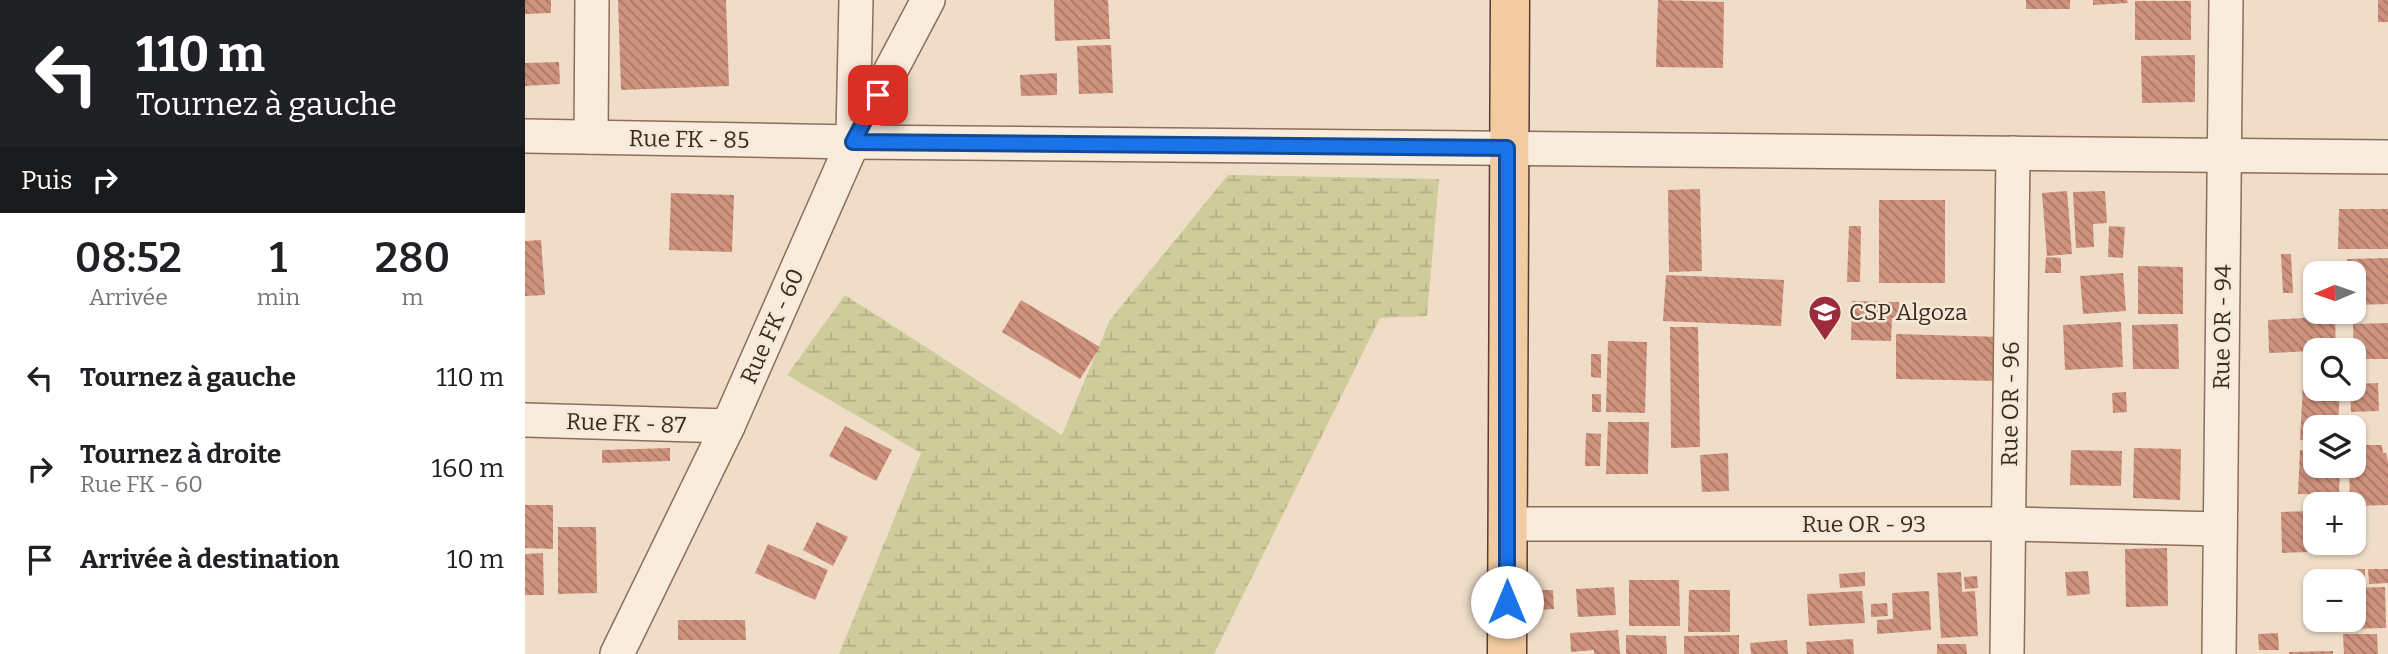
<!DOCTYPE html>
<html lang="fr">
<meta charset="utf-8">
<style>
body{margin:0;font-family:Bitter,serif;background:#f6f6f6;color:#202124;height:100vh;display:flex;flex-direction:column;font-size:26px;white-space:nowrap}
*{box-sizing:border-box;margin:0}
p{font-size:23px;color:#757577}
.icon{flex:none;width:38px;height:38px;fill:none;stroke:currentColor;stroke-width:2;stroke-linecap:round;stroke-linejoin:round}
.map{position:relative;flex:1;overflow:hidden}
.details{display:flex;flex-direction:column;background:#fff;width:525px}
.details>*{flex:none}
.guide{background:#202124;color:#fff;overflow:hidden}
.needle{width:46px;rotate:268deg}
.tools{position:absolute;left:1778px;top:261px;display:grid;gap:14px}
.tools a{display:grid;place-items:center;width:63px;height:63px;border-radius:14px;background:#fff;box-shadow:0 2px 5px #0004;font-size:35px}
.pin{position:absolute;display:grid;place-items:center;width:60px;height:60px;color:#fff;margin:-30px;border-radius:14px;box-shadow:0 4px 10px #0006}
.me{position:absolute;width:77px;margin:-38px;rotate:0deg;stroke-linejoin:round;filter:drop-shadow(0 0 5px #0008)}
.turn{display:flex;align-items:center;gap:24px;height:147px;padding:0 21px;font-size:32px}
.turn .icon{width:91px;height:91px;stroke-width:2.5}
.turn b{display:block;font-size:49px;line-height:60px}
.then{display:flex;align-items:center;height:66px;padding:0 21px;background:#0003;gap:14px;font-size:26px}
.eta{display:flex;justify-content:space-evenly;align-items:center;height:119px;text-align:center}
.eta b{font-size:42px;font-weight:600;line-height:49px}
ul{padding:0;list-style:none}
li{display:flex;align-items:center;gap:21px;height:91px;padding:0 21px}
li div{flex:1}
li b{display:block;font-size:26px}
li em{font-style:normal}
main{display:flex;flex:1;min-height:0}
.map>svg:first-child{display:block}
</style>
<main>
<section class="details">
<div class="guide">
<div class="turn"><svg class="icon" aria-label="left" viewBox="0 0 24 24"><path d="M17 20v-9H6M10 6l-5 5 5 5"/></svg><div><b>110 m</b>Tournez à gauche</div></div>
<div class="then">Puis<svg class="icon" aria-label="right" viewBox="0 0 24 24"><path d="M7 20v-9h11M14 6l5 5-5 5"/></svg></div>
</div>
<div class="eta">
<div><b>08:52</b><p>Arrivée</p></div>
<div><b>1</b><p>min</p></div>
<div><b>280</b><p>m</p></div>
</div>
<ul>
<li><svg class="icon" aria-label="left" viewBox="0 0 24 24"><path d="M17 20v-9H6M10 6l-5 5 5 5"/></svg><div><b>Tournez à gauche</b></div><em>110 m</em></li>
<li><svg class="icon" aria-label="right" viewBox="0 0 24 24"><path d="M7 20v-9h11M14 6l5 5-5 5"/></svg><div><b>Tournez à droite</b><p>Rue FK - 60</p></div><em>160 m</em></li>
<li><svg class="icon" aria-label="arrive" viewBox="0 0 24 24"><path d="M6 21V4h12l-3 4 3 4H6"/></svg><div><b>Arrivée à destination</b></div><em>10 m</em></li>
</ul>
</section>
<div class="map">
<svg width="1863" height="654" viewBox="0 0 1863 654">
<defs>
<pattern id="wetland-marsh" width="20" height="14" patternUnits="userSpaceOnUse" patternTransform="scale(1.75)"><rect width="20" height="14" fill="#cecc9b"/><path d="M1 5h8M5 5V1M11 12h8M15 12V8" fill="none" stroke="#b2af85"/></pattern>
<pattern id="building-back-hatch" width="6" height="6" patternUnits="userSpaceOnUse" patternTransform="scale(1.75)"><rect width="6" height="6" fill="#ce927d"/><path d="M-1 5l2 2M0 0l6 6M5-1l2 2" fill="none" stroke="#a87766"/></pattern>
</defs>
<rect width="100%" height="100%" fill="#efddc8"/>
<path fill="url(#wetland-marsh)" d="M703,175l211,4 -12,137 -47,2 -166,336h-375l82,-201 -134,-78 58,-80 217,140 48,-115z"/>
<g fill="url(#building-back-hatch)">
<path d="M0,0h26v13l-26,1z"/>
<path d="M93,0h108l3,86 -108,4z"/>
<path d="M529,0h54l2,39 -55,2z"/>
<path d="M1133,0l66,2 -1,66 -67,-1z"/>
<rect x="1501" y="0" width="44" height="9"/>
<path d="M1568,0h34l1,3 -35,2z"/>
<rect x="1853" y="0" width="10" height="22"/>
<rect x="1610" y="1" width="56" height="39"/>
<path d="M586,45l2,48 -34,1 -2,-48z"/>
<path d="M1670,55v47l-53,1 -1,-47z"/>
<path d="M34,62l1,22 -35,2v-23z"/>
<path d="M532,73v22l-36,1 -1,-21z"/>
<path d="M1175,189l2,82 -33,1 -1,-82z"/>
<path d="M1542,191l5,63 -25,2 -5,-63z"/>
<path d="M1580,191l2,32 -14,1 1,23 -18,1 -3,-56z"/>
<path d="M146,193l63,2 -2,57 -63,-2z"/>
<rect x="1354" y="200" width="66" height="83"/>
<path d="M1814,209h49v40h-50z"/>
<path d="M1324,226h12l-1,56h-13z"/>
<path d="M1584,226l16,1 -2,31 -15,-1z"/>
<path d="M16,240l4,55 -20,1v-55z"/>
<path d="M1756,254h10l2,39h-10z"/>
<path d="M1521,257l15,1v15h-16z"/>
<path d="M1863,258v46l-34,1v-32h-7v-14z"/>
<path d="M1613,266l45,1v47h-45z"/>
<path d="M1598,273l3,38 -43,3 -3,-38z"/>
<path d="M1141,275l118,5 -3,46 -118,-5z"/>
<path d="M496,300l79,47 -20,32 -78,-47z"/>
<path d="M1327,301l47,1v16h-7l-1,23 -40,-1z"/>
<path d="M1810,316l1,34 -67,3 -1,-33z"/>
<path d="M1596,322l2,45 -58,3 -2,-45z"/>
<path d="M1863,323v36h-34l-1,-35z"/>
<path d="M1653,324l1,45h-46l-1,-44z"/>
<path d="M1145,327h28l2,120 -29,1z"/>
<path d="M1371,334l106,3 -1,44 -105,-2z"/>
<path d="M1083,341l39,1 -2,71 -39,-1z"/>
<path d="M1066,354h10v24l-10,-1z"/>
<path d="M1853,383l1,28 -28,1 -1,-24h4v-4z"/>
<path d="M1778,384h12v4h25l-2,39h-23v14l-15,-1z"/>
<path d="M1601,392l1,20 -14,1 -1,-20z"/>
<rect x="1067" y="394" width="9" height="18"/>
<path d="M1083,422h41l-1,52h-42z"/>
<path d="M320,426l47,24 -16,31 -47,-25z"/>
<path d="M1061,433l15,1 -1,32h-15z"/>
<path d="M1829,445h28l1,8h3l2,9v43l-34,1v-2h-4l-1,-38h5z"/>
<path d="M145,448v13l-68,2v-13z"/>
<path d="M1609,448l47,1 -1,51 -47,-2z"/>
<path d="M1546,450l51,1 -1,35 -51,-1z"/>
<path d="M1775,450l15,1v15h25l-1,29 -41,-1z"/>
<path d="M1203,453l1,38 -27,1 -2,-37z"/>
<path d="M0,505h28v44l-28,-1z"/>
<path d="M1790,511v31h24l1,9 -58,2 -1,-41z"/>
<path d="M292,522l31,15 -15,29 -30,-16z"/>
<path d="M33,527h38l1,66 -39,1z"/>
<path d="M243,544l60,26 -13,30 -60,-27z"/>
<path d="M1642,548l1,58 -42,1 -1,-58z"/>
<path d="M18,553l1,42h-19v-41z"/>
<path d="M1819,569h21v15l-20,-3z"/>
<path d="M1843,569h20v14l-19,1z"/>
<path d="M1563,571l2,23 -23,2 -2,-24z"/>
<path d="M1340,572v14l-25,2 -1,-14z"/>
<path d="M1436,572l1,20 13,-1 3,45 -37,2 -4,-65z"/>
<path d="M1452,576l1,12 -13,1 -1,-12z"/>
<path d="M1104,580h50l1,46h-51z"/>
<path d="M1089,587l2,28 -38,2 -2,-28z"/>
<path d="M1860,587l1,41 -42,1 -1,-9h11v-32z"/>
<path d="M1011,590h17l1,19 -17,1z"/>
<path d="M1164,590h41v42h-42z"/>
<path d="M1337,591l3,32 -56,3 -2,-32z"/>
<path d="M1404,591l2,39 -54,4v-14l16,-1 -1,-26z"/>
<path d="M1362,603l1,13 -17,1v-13z"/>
<path d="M153,620h67l1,20h-68z"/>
<path d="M1093,630l2,24h-26v-4l-23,2 -1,-19z"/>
<path d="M1753,633l1,17h-20l-1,-16z"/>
<path d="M1818,634h34l1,20h-34z"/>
<path d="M1101,635l40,1 1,18h-41z"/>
<path d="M1214,635v19h-55v-18z"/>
<path d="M1328,639l1,15h-47l-1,-12z"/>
<path d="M1262,640l1,14h-37l-1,-11z"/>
<path d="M1412,644h29l1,10h-30z"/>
<path d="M1808,651v3h-44v-2z"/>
</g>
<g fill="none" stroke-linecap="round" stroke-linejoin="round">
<defs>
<g id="minor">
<path d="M328,134l3,-134"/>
<path d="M0,136l328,6 1535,15"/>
<path d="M66,137l1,-137"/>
<path d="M0,420l203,6"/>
<path d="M982,524h501l212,5"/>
<path d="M92,654l111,-228 125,-284 75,-142"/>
<path d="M1482,654l6,-501"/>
<path d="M1694,654l7,-654"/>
</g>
<path id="major" d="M982,654l3,-654"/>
</defs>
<use href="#minor" stroke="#8c6e5c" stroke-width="36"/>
<use href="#major" stroke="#5a3d30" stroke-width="41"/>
<use href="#minor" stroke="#faecdc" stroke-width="33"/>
<use href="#major" stroke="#f2cba0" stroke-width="38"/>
</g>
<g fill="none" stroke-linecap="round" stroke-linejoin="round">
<defs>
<path id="route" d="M353,95l-25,47 654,6v454"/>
</defs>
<use href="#route" stroke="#114b97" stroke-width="18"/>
<use href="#route" stroke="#1a73e8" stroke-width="12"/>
</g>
<defs>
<symbol id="school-pin" viewBox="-11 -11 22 30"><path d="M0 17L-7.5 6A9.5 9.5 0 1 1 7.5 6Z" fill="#9c2b3e" stroke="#f7e9d8"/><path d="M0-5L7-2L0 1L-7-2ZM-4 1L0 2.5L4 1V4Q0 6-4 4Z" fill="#fff"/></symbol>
</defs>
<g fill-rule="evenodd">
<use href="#school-pin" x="1281" y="293" width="38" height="52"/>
</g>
<g text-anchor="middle" stroke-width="5" stroke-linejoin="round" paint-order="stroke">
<g font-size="23" fill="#3c2920" stroke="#f7e9d8">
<text transform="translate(164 139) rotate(1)" y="8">Rue FK - 85</text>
<text transform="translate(247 326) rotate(-66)" y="8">Rue FK - 60</text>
<text transform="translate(1697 327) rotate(-89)" y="8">Rue OR - 94</text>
<text transform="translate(1485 404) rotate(-89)" y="8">Rue OR - 96</text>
<text transform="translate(101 423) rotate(2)" y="8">Rue FK - 87</text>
<text x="1339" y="532">Rue OR - 93</text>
</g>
<g font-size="23" fill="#3c2920" stroke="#f7e9d8" text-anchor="start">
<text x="1324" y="320">CSP Algoza</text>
</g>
</g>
</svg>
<div class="tools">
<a><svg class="needle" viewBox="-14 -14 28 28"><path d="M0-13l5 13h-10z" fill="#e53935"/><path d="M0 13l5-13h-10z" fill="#757577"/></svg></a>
<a><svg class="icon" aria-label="search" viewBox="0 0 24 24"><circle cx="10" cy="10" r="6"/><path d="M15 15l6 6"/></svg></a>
<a><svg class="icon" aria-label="layers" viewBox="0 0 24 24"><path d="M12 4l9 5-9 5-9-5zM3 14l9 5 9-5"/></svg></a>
<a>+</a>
<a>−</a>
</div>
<div class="pin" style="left:353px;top:95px;background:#d93025"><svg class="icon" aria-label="arrive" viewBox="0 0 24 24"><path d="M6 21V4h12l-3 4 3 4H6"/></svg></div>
<svg class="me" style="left:982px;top:602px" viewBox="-20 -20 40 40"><circle r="19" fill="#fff"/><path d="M0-13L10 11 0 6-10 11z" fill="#1a73e8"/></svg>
</div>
</main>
